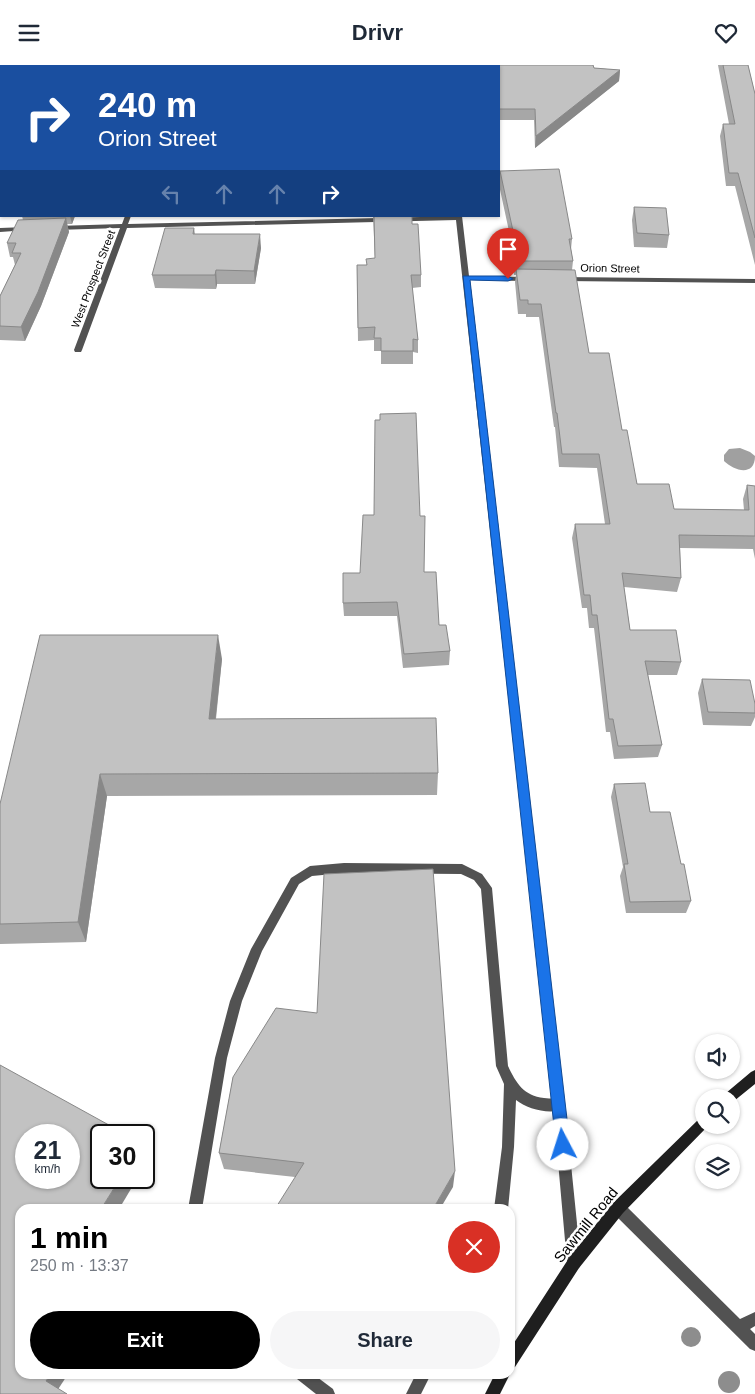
<!DOCTYPE html>
<meta charset="utf-8">
<style>
body{margin:0;font-family:Arial,sans-serif;background:#f6f6f7;color:#1f2937;height:100vh;display:flex;flex-direction:column;font-size:19px;white-space:nowrap}
*{box-sizing:border-box;margin:0}
p{font-size:16px;color:#747a83}
.icon{flex:none;width:28px;height:28px;fill:none;stroke:currentColor;stroke-width:2;stroke-linecap:round;stroke-linejoin:round}
.map{position:relative;flex:1;overflow:hidden}
.drawer{position:absolute;left:15px;top:1139px;width:500px;height:175px;display:flex;flex-direction:column;background:#fff;border-radius:15px;box-shadow:0 1px 4px #0004}
.drawer>*{flex:none}
.guide{position:absolute;left:0px;top:0px;width:500px;height:152px;box-shadow:0 1px 4px #0004;background:#1a4fa0;color:#fff;overflow:hidden}
.fabs{position:absolute;left:695px;top:969px;display:grid;gap:10px}
.fabs a{display:grid;place-items:center;width:45px;height:45px;border-radius:50%;background:#fff;box-shadow:0 1px 4px #0004;font-size:25px}
.speed{position:absolute;left:15px;top:1059px;display:flex;gap:10px;font-size:25px;font-weight:700;text-align:center}
.speed>*{display:grid;place-content:center;width:65px;height:65px;border-radius:50%;background:#fff;box-shadow:0 1px 4px #0004;line-height:1}
.speed small{font-size:12px;font-weight:400}
.speed .limit{border:2px solid #111;border-radius:8px;background:#fff;color:#111}
.pin{position:absolute;display:grid;place-items:center;width:42px;height:42px;color:#fff;margin:-51px -21px;border-radius:50% 50% 50% 0;rotate:-45deg;box-shadow:0 0 5px #0007}
.pin .icon{rotate:45deg}
.me{position:absolute;width:55px;margin:-28px;rotate:355deg;stroke-linejoin:round;filter:drop-shadow(0 0 4px #0008)}
.turn{display:flex;align-items:center;gap:18px;height:105px;padding:0 15px;font-size:22px}
.turn .icon{width:65px;height:65px;stroke-width:2.5}
.turn b{display:block;font-size:35px;line-height:42px}
.lanes{display:flex;align-items:center;height:48px;padding:0 15px;background:#0003;justify-content:center;gap:25px;direction:ltr}
.lanes .off{opacity:.35}
.round{display:grid;place-items:center;flex:none;width:52px;height:52px;border-radius:26px;background:#f6f6f7}
.head{display:flex;align-items:center;justify-content:space-between;height:85px;padding:0 15px}
h1{font-size:30px;font-weight:600;line-height:38px;color:#000}
.button{display:flex;gap:10px;margin-top:auto;padding:10px 15px}
.button a{flex:1;height:58px;border-radius:30px;background:#000;color:#fff;font-size:20px;font-weight:600;line-height:58px;text-align:center}
.button a+a{background:#f6f6f7;color:#1f2937}
header{display:flex;justify-content:space-between;align-items:center;height:65px;padding:0 15px;background:#fff;font-size:22px;font-weight:600}
.map>svg:first-child{display:block}
</style>
<header><svg class="icon" aria-label="menu" viewBox="0 0 24 24"><path d="M4 6h16M4 12h16M4 18h16"/></svg>Drivr<svg class="icon" aria-label="heart" viewBox="0 0 24 24"><path d="M12 20l-8-8c-3-5 5-10 8-4 3-6 11-1 8 4z"/></svg></header>
<div class="map">
<svg width="755" height="1329" viewBox="0 0 755 1329">
<rect width="100%" height="100%" fill="#fff"/>
<path fill="#a0a0a0" d="M740,383l10,4 5,4c0,21 -21,15 -31,5v-6l5,-6z"/>
<g fill="none" stroke-linecap="round" stroke-linejoin="round">
<g fill="#525252" fill-rule="evenodd">
<path d="M344,798l118,1 20,10 10,14 16,178c8,17 16,30 36,32 7,1 13,0 19,3l2,4 -2,4c-13,6 -36,0 -47,-9l-2,47 -6,62h-14l8,-62 2,-63 -8,-18 -15,-177 -7,-9 -13,-6 -117,-1 -32,3 -13,8 -37,67 -20,50 -15,57 -25,151h-14l27,-151 15,-57 21,-52 40,-71 19,-12z"/>
<path d="M618,1136l5,2 117,116 15,-7v14l-5,3 5,5v17l-5,-2 -137,-136 -2,-5 2,-5z"/>
<path d="M295,1309h18l20,15 2,5h-19l-19,-15z"/>
<path d="M416,1309h15l-10,20h-15z"/>
</g>
<g fill="#525252" fill-rule="evenodd">
<rect x="440" y="0" width="6" height="1"/>
<path d="M125,151h6l-3,8 334,-8 7,60 60,1 4,2 -4,2 -59,-1 95,825 16,158 -2,5 -5,2 -5,-2 -2,-5 -14,-158 -97,-885 -329,8 -45,122 -1,2h-6l-1,-2 46,-122 -64,2 -3,-2 3,-2 66,-2z"/>
<path d="M26,162l2,1v2l-28,2v-4z"/>
<path d="M561,212l194,2v4l-191,-2 -4,-2z"/>
</g>
<g fill="#1f1f1f" fill-rule="evenodd">
<path d="M755,1005v14l-21,17 -3,2v-6h-7l2,-4 25,-21z"/>
<path d="M704,1051v9h5l-1,1 -85,87 -44,55 -64,99 -5,2v-20l59,-91 44,-55 87,-85z"/>
<path d="M495,1309h15l-10,20h-15z"/>
</g>
</g>
<g fill="#8d8d8d">
<circle cx="691" cy="1272" r="10"/>
<circle cx="729" cy="1317" r="11"/>
</g>
<g fill="#a7a7a7">
<path d="M210,0h192l-192,1z"/>
<path d="M483,0h110l1,3 26,2 -1,11 -84,67 -1,-28h-35v-54h-16z"/>
<path d="M718,0h30l7,29v171l-20,-79h-9l-6,-50 3,-12h6z"/>
<path d="M500,106l72,68 -1,10 2,12 -1,9 17,83 33,77 15,54 37,25 70,1 -1,-11 4,-14 8,1v73l-2,-10 -73,-1 1,30 -4,14 -53,-5 6,43 51,32 -4,13h-29l14,70 -4,12 -44,2 -4,-27h-4l-12,-104h-5l-2,-20h-5l-10,-70 3,-14h30l-8,-56 -38,-1 -4,-40h-1l-15,-110h-13v-3h-8l-3,-32 1,-7h-2l-2,-30 -13,-60z"/>
<path d="M634,142l35,28 -2,13 -33,-1 -2,-27z"/>
<path d="M22,151h53l-3,8h-5l2,8 -28,74 -16,35 -25,-1v-44l15,-31 -2,-8h-3l-3,-14 16,-23z"/>
<path d="M373,151h39v8l9,51v12l-9,1 6,52v13l-5,-1v12h-32v-13h-7v-11l-16,1 -1,-76h9l9,-7z"/>
<path d="M194,163l1,6 66,14 -6,36h-38l-1,5 -61,-1 -3,-13z"/>
<path d="M420,451l4,56 15,53 11,26 -1,14 -46,3 -6,-52h-53l-1,-13 17,-30z"/>
<path d="M222,594l-6,60 222,54 -1,22 -330,1 -21,146 -86,2v-140z"/>
<path d="M702,614l53,25v13l-4,9 -48,-1 -5,-32z"/>
<path d="M614,719l36,28 31,52 10,37 -5,12h-60l-6,-37 3,-9 -12,-70z"/>
<path d="M233,1012l220,110 -158,-10 -71,-8 -5,-16z"/>
</g>
<g fill="#888">
<path d="M620,5l-1,11 -84,67 1,-12z"/>
<path d="M70,151h5l-3,8z"/>
<path d="M66,153l3,14 -28,74 -16,35 -4,-14z"/>
<path d="M260,169l1,14 -6,36 -1,-13z"/>
<path d="M216,205l1,14 -1,5 -1,-14z"/>
<path d="M218,570l4,24 -9,83 -4,-23z"/>
<path d="M100,709l7,22 -21,146 -8,-20z"/>
<path d="M144,1081l6,14 -6,9z"/>
<path d="M455,1106l-2,16 -13,22h-7z"/>
<path d="M121,1112h17l-19,32h-18z"/>
<path d="M51,1309h17l-11,17 -11,-10z"/>
</g>
<g fill="#c2c2c2" stroke="#888" fill-rule="evenodd">
<rect x="105" y="0" width="29" height="1"/>
<path d="M210,0h37l-1,1h-36z"/>
<rect x="305" y="0" width="97" height="1"/>
<path d="M485,0h108l1,3 26,2 -84,66 -1,-27h-36v-43h-14z"/>
<path d="M723,0h25l7,29v144l-17,-65h-9l-6,-49h12z"/>
<path d="M559,104l13,70h-3l4,22h-57l-3,-30 -13,-60z"/>
<path d="M634,142l32,1 3,27 -32,-2z"/>
<path d="M374,151h38v8h6l3,51h-10l7,65 -5,-1v12h-32v-13h-7l1,-11 -17,1 -1,-63h10l-1,-6 9,-1z"/>
<path d="M66,153l-28,74 -17,35 -21,-1v-30l21,-43h-9l4,-10h-9l11,-23z"/>
<path d="M165,163h29l-1,6h67l-6,37 -38,-1 -1,5h-63z"/>
<path d="M516,204l59,1 14,83h20l13,77h5l10,54h32l5,25 75,1 -2,-25 8,1v50l-76,-1 2,43 -59,-5 8,57h46l5,32 -36,-1 17,84 -44,1 -5,-27h-4l-12,-104h-5l-2,-20h-6l-9,-71h35l-11,-70h-37l-5,-41h-1l-15,-109h-13v-4h-8z"/>
<path d="M416,348l4,103h5l-1,56h12l3,53h7l4,26 -46,3 -7,-52 -54,1v-30h17l3,-58h11l1,-95h5v-6z"/>
<path d="M40,570h178l-9,84 227,-1 2,55 -338,1 -22,148 -78,2v-120z"/>
<path d="M702,614l48,1 5,24v9l-47,-1z"/>
<path d="M645,718l5,29h20l11,52h3l7,37 -61,1 -6,-38h4l-14,-80z"/>
<path d="M433,804l22,302 -22,38h-158l29,-46 -85,-10 14,-76 43,-69 41,5 7,-139z"/>
<path d="M0,1000l127,70h-26v42h20l-20,32h-81v165h31l-5,7 21,13h-67zM26,1070h43v42h-43z"/>
</g>
<path fill="#1a73e8" stroke="#114b97" d="M463,211h45l5,3 -5,2 -38,-1 100,865 -2,5 -5,2 -5,-2 -2,-5z"/>
<g text-anchor="middle" stroke-width="5" stroke-linejoin="round" paint-order="stroke">
<g font-size="11" fill="#000" stroke="#fff">
<text transform="translate(610 203) rotate(1)" y="4">Orion Street</text>
<text transform="translate(93 214) rotate(-69)" y="4">West Prospect Street</text>
</g>
<g font-size="15" fill="#000" stroke="#fff">
<text transform="translate(586 1160) rotate(-51)" y="5">Sawmill Road</text>
</g>
</g>
</svg>
<div class="fabs">
<a><svg class="icon" aria-label="sound" viewBox="0 0 24 24"><path d="M4 9h4l5-4v14l-5-4H4zM17 9q2 3 0 6"/></svg></a>
<a><svg class="icon" aria-label="search" viewBox="0 0 24 24"><circle cx="10" cy="10" r="6"/><path d="M15 15l6 6"/></svg></a>
<a><svg class="icon" aria-label="layers" viewBox="0 0 24 24"><path d="M12 4l9 5-9 5-9-5zM3 14l9 5 9-5"/></svg></a>
</div>
<div class="speed"><div>21<small>km/h</small></div><div class="limit">30</div></div>
<div class="pin" style="left:508px;top:214px;background:#d93025"><svg class="icon" aria-label="arrive" viewBox="0 0 24 24"><path d="M6 21V4h12l-3 4 3 4H6"/></svg></div>
<svg class="me" style="left:563px;top:1080px" viewBox="-20 -20 40 40"><circle r="19" fill="#fff"/><path d="M0-13L10 11 0 6-10 11z" fill="#1a73e8"/></svg>
<div class="guide">
<div class="turn"><svg class="icon" aria-label="right" viewBox="0 0 24 24"><path d="M7 20v-9h11M14 6l5 5-5 5"/></svg><div><b>240 m</b>Orion Street</div></div>
<div class="lanes"><svg class="icon off" aria-label="left" viewBox="0 0 24 24"><path d="M17 20v-9H6M10 6l-5 5 5 5"/></svg><svg class="icon off" aria-label="ahead" viewBox="0 0 24 24"><path d="M12 20V5M6 11l6-6 6 6"/></svg><svg class="icon off" aria-label="ahead" viewBox="0 0 24 24"><path d="M12 20V5M6 11l6-6 6 6"/></svg><svg class="icon" aria-label="right" viewBox="0 0 24 24"><path d="M7 20v-9h11M14 6l5 5-5 5"/></svg></div>
</div>
<section class="drawer">
<div class="head"><div><h1>1 min</h1><p>250 m · 13:37</p></div><a class="round" style="background:#d93025;color:#fff"><svg class="icon" aria-label="close" viewBox="0 0 24 24"><path d="M6 6l12 12M18 6L6 18"/></svg></a></div>
<div class="button"><a>Exit</a><a>Share</a></div>
</section>
</div>
